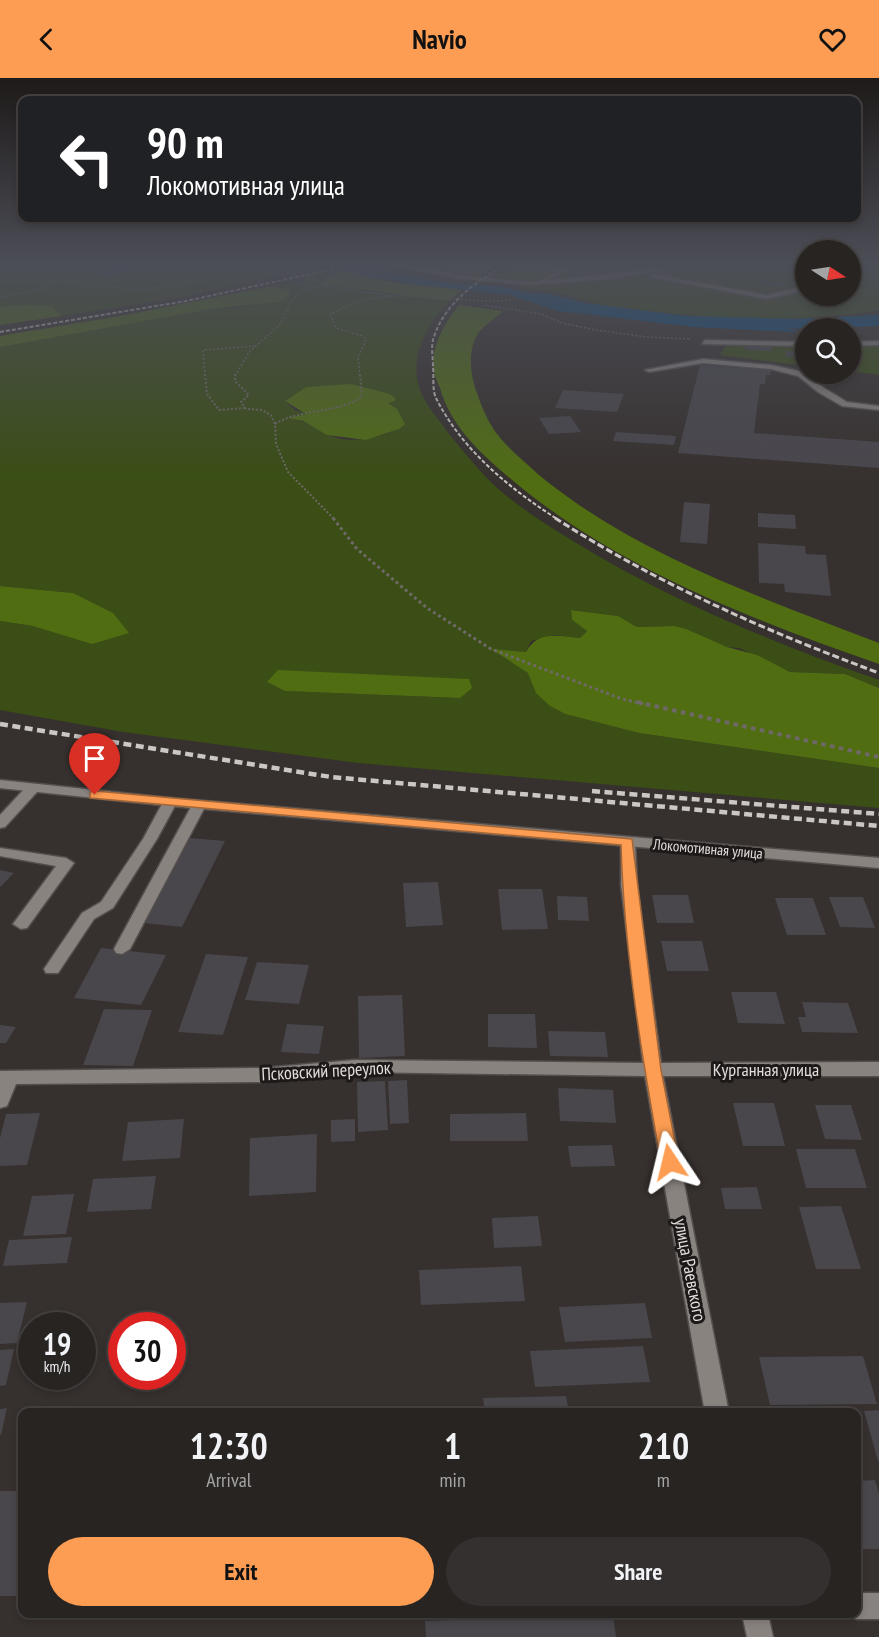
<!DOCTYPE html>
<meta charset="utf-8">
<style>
body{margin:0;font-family:"PT Sans Narrow",sans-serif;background:#34302f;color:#f1f3f6;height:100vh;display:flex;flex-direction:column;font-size:22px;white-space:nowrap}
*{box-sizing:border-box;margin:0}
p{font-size:20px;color:#a5a4a5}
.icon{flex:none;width:33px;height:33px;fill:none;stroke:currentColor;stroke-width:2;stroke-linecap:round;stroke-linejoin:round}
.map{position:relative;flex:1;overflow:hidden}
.details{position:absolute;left:18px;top:1330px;width:843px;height:210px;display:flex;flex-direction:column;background:#282422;border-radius:12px;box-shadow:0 3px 9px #0003,0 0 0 2px #444140}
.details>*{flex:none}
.top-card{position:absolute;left:18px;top:18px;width:843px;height:126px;border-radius:12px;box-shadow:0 3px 9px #0003,0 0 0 2px #444140;background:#202124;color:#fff;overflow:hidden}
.needle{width:39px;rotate:102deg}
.tools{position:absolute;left:795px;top:162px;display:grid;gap:12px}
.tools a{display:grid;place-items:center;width:66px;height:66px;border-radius:50%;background:#282422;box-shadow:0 3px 9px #0003,0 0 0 2px #444140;font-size:30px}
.speed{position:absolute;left:18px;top:1234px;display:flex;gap:12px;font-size:30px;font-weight:700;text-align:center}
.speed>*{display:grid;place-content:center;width:78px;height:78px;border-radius:50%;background:#282422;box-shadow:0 3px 9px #0003,0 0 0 2px #444140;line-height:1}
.speed small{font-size:15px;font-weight:400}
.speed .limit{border:9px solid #d22;background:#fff;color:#111}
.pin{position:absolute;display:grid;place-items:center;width:51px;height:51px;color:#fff;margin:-62px -26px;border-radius:50% 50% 50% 0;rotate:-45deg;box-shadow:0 0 6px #0007}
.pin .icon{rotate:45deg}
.me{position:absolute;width:66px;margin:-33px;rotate:350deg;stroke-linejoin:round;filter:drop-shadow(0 0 4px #0008)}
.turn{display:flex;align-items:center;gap:21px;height:126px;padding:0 30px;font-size:27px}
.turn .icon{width:78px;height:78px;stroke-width:2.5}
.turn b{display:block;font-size:42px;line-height:51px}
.eta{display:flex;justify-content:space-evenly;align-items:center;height:102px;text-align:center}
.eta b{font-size:36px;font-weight:700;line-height:42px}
.action{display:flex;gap:12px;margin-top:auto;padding:12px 30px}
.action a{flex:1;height:69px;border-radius:36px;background:#fc9d53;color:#111;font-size:24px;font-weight:700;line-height:69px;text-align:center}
.action a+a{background:#34302f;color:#f1f3f6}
header{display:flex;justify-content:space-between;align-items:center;height:78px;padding:0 30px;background:#fc9d53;color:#111;font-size:27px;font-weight:700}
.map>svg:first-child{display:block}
</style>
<header><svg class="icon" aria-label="back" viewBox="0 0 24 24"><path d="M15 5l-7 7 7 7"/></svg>Navio<svg class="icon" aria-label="heart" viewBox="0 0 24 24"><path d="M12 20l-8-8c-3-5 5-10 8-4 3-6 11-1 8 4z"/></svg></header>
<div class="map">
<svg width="879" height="1559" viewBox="0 0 879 1559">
<rect width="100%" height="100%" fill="#36302e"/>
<g fill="#3a4e15" fill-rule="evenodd">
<path d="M0,186h336l-159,34 -115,18 -9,-9 -53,9z"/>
<path d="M552,186h253l1,32h44l1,-32h28v46c-87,15 -183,8 -271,-4 -18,-3 -35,-10 -53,-14 -13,-2 -25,-2 -37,-4z"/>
<path d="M343,190l4,2 -20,7 36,14 88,9c-23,23 -43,56 -31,90 6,16 20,31 30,45 14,17 29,36 45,51 23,21 52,39 78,55 96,59 200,102 306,139v8l-34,-14 -55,-2 -51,-24 -12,-1 -53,-21 -37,1 -19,-11 -47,-6 1,10 15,11 -7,7 -25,-3 -24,6 -5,11 -34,-2 37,23 21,33 15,8 74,19 240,35v40l-521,-45 -235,-31 -123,-22v-89l33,5 40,-33 -73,-7v-239l211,-38 35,-2 44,-17 -19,-4 20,-5 12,3 4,-3 -9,-4zM355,307l42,24 2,20c-23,9 -51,17 -74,4 -12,-7 -22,-12 -35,-15l17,-4 -12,-4 -10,-9 21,-14zM267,604l193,16 -175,-7z"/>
<path d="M730,261l75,2v25l-85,-11z"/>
<path d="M879,262v35l-28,-4 -1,-29z"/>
</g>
<g fill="#506d12">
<path d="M406,186h96l-25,13z"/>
<path d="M515,186h54c-34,19 -43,18 -81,14z"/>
<path d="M347,192c35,15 78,15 116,19l-12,11h-11l-117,-16 4,-7z"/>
<path d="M271,208l19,4v5l-11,7 -68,7 -211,38v-11l126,-21z"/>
<path d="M25,227l27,1 10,10 -62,9v-18z"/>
<path d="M459,227l44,6c-7,7 -18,14 -24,21 -12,17 -9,43 -2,61 4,13 10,26 17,37 12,17 30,31 45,45 97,80 224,123 340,168v21c-131,-46 -268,-98 -374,-190 -28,-24 -55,-50 -65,-86 -3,-7 -8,-18 -7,-26 1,-21 13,-41 26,-57z"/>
<path d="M351,306l39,10 5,4v3l-7,2 9,6 8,15 -6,5 -33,11 -39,-5 -24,-14 -15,-3 18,-4 -21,-13 21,-14z"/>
<path d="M0,508l73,7 40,20 16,20 -37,11 -59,-18 -33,-5z"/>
<path d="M571,532l47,6 19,11 37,-1 12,3 41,18 30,8 33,17 55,2 34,14v80l-240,-35 -74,-19 -15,-8 -14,-13 -8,-20 -37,-24 35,3c12,-22 32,-16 54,-14l7,-7 -15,-11z"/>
<path d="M278,592l191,9 3,9 -12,10 -175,-7 -18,-9z"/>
</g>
<g fill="#004c87">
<path d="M117,186h8h-3l2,2 14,-2h87l-53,5 -29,-3 -37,10 -8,-2 12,-3z"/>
<path d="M334,186h23l25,7 76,13 41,2 36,8 7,-2 43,11 101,13 111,3 82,-4v11l-95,3 14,2 -2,1 -102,-5 -135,-16 -49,-16 -92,-10 -58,-10z"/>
</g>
<g fill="#49464c">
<path d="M766,203l21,2 -6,4 -21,-3z"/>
<path d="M744,266l27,1 1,6 -27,-1z"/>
<path d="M786,273l14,1v6l-14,-1z"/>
<path d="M700,287l71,5 -1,5h-4l-1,9h-5l-6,49 125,9v26l-201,-15z"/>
<path d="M563,312l61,4 -7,18 -62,-4z"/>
<path d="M570,338l11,16 -32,2 -10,-16z"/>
<path d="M616,354l60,4 -2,9 -61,-4z"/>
<path d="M684,424l26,2 -3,40 -27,-2z"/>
<path d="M758,435l37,2 1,14 -38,-2z"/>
<path d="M758,465l47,3 1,8 20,1 5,41 -46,-4 -1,-8 -25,-1z"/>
<path d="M190,760l35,3 -43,86 -38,-4z"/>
<path d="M0,792l14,3 -14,14z"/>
<path d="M438,804l5,43 -37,2 -3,-44z"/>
<path d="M498,811h44l6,40 -46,1z"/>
<path d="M652,817h36l6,28h-37z"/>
<path d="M557,818l30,1 2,24 -31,-1z"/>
<path d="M829,819h34l12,31 -35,-1z"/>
<path d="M775,820h38l13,37h-39z"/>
<path d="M661,863h41l7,30h-42z"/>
<path d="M101,870l65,7 -25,50 -67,-7z"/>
<path d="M206,876l42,3 -25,78 -45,-3z"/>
<path d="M257,884l52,3 -10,39 -54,-4z"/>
<path d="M731,914h45l9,32 -47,-1z"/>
<path d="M402,917l3,61 -46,2 -1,-62z"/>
<path d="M802,924l46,1 10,30 -56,-1 -4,-15h8z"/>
<path d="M104,931l48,1 -19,56 -50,-1z"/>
<path d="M488,936h47l2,34 -49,-1z"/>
<path d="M287,946l37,2 -5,28 -38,-2z"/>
<path d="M0,947l16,2 -10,16h-6z"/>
<path d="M548,953l57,1 3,25 -58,-1z"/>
<path d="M407,1002l2,43 -19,1 -2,-43z"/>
<path d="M385,1003l3,49 -30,2 -1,-50z"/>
<path d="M558,1010l55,2 3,33 -56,-2z"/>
<path d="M733,1025h41l11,43h-42z"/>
<path d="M815,1027h36l11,35 -37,-1z"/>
<path d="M40,1035l-13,52 -27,1v-28l6,-24z"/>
<path d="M526,1035l2,28h-78v-27z"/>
<path d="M184,1041l-4,39 -58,3 6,-39z"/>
<path d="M355,1041v22l-24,1v-22z"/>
<path d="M317,1056l-1,58 -67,4 1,-58z"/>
<path d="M612,1067l3,21 -44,1 -3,-21z"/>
<path d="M796,1071h59l12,39h-61z"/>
<path d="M156,1098l-5,33 -64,3 6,-33z"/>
<path d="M757,1109l5,22h-37l-4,-21z"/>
<path d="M74,1116l-8,40 -43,2 9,-40z"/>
<path d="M841,1128l20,63h-45l-17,-62z"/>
<path d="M538,1138l4,30 -48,2 -2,-30z"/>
<path d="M72,1159l-5,26 -64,3 6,-26z"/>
<path d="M521,1188l4,35 -104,4 -2,-35z"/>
<path d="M27,1224l-10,41 -17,1v-41z"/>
<path d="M645,1225l7,35 -87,4 -6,-35z"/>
<path d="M643,1268l7,36 -115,5 -5,-36z"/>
<path d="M14,1271l-8,36 -6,1v-36z"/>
<path d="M863,1278l14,48 -107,1 -11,-48z"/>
<path d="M566,1318l3,17h-84l-2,-15z"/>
<path d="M7,1330l-6,27h-1v-26z"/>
<path d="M772,1330h51l2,5h-52z"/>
<path d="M879,1332v51h-1l-14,-50z"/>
<path d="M875,1402l4,13v56h-23v-68z"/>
<rect x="0" y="1413" width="22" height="105"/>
<path d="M613,1537l3,22h-190l-1,-16z"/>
</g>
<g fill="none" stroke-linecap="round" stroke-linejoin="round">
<defs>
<g id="lane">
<path d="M385,186h10l67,11 74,8 -3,2 -71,-6z"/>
<path d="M703,281l68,6 33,7 20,16 23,14 32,4v4l-37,-4 -24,-14 -20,-16 -27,-7 -68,-6 -54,9 -4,-2z"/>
<path d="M32,707l7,4 -2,3 -32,35 -5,1v-13l27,-29z"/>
<path d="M170,720l7,4 -20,37 -44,69 -19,11 -36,54h-12l-2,-4 38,-56 19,-11 42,-63 20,-37z"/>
<path d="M199,723l7,4 -76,144 -8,5 -6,-1 -2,-4 78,-144z"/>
<path d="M0,770l66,10 8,5 -47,65 -6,1 -8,-5 43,-58 -56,-10z"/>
</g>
<g id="street">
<path d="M569,186h7l-27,16 158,-16 -100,15 -74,6 -3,-2 11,-3z"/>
<path d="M859,186h7l-16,9v-5z"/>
<path d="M653,196l114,21 39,-9v4l-39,9 -116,-22z"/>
<path d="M705,262l101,2v4l-104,-2z"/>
<path d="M879,263v4l-29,1v-4z"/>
<path d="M628,760l7,4 2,43 24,178 218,-1v14h-216l66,337h-24l-60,-337 -290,-4 -92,10 -247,2 -9,22 -7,2v-37l263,-3 92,-8 288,3 -22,-178v-43z"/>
<path d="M856,1515h23v26h-23l-9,-4 9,-1z"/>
<path d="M742,1536h26l5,23h-26z"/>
</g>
<path id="secondary" d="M0,702l170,18 709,60v10l-709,-62 -170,-18z"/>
</defs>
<use href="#lane" stroke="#544f4d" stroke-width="3"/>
<use href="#street" stroke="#544f4d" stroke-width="3"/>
<use href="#secondary" stroke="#544f4d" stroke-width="3"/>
<g stroke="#6e6967" stroke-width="1.5" stroke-dasharray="2 2" stroke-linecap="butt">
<path d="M0,192l51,5 22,6"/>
<path d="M291,203l20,5"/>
<path d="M0,204l79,1 62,7 125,-19 40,5 21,10"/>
<path d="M0,219l43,-8 10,-7"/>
<path d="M483,227l58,9 21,9 34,7 51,7 43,2"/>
<path d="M205,298l-2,-26 53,-4"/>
<path d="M235,298l15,-25 31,-27 11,-24 11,-11 24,-3 66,10"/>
<path d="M360,298l-2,-19 8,-17 -3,-4 -27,-8 -6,-13c55,-36 121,-9 182,-15"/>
</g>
<g stroke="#6e6967" stroke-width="2" stroke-dasharray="2 2" stroke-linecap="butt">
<path d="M205,296l2,20 12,16 26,-2"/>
<path d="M235,296v7l14,14 -8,7 5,7 16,1 9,5 4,9 1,20 12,28 46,47"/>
<path d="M275,346c27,-16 60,-10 87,-27l-2,-23"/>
</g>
<path stroke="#6e6967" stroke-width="3" stroke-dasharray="3 3" stroke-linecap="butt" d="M333,440l24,31 70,59 64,41 131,50 22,5"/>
<path stroke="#6e6967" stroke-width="4" stroke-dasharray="4.5 4.5" stroke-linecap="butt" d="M637,624l242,55"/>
<use href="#lane" fill="#898380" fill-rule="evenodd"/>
<use href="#street" fill="#898380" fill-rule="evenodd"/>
<use href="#secondary" fill="#898380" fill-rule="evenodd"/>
<g stroke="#cbc7c5" stroke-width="2" stroke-dasharray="4 2" stroke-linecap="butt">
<path d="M508,186c-31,16 -65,40 -75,76 -2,8 0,18 0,27 1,9 -1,23 3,31 26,52 73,90 121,121"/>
<path d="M0,254l186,-31 171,-37"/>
</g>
<path stroke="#cbc7c5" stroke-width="3" stroke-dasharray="7 3" stroke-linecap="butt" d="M555,440c101,65 211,113 324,155"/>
<g stroke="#cbc7c5" stroke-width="4.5" stroke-dasharray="8 4.5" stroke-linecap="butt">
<path d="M0,646l331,53 548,49"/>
<path d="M592,713l287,23"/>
</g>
</g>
<linearGradient id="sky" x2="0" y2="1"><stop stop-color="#1e1a19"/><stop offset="0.46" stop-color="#4c4e57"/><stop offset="1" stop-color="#4c4e57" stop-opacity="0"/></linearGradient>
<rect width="879" height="404" fill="url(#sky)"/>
<path fill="#fc9d53" stroke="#a46636" stroke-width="1.5" d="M95,713l537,48 29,231 18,92 -3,4h-12l-3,-4c-19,-104 -37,-211 -40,-317l-531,-47v-6z"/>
<g text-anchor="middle" stroke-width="6" stroke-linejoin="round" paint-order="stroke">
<g font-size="15" fill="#e1dedc" stroke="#1c1918">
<text transform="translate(708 771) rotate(5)" y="5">Локомотивная улица</text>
</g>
<g font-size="18" fill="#e1dedc" stroke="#1c1918">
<text x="766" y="998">Курганная улица</text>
<text transform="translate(326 993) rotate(-3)" y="6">Псковский переулок</text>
<text transform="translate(690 1192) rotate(79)" y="6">улица Раевского</text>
</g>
</g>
</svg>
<div class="tools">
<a><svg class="needle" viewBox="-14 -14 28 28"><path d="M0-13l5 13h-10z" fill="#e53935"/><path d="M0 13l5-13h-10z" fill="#a5a4a5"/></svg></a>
<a><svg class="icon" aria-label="search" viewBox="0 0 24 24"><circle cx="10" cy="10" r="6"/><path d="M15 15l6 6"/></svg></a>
</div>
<div class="speed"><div>19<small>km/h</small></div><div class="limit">30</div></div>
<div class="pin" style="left:95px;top:717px;background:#d93025"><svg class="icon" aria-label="arrive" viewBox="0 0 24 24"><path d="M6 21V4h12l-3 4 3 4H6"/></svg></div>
<svg class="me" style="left:670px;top:1084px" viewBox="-20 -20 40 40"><path d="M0-17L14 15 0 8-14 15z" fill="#fc9d53" stroke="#fff" stroke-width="4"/></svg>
<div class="top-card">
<div class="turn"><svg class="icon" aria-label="left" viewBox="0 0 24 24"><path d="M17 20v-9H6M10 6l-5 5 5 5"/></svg><div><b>90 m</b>Локомотивная улица</div></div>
</div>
<section class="details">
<div class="eta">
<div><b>12:30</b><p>Arrival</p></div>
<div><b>1</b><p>min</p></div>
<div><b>210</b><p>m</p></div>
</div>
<div class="action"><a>Exit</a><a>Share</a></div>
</section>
</div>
